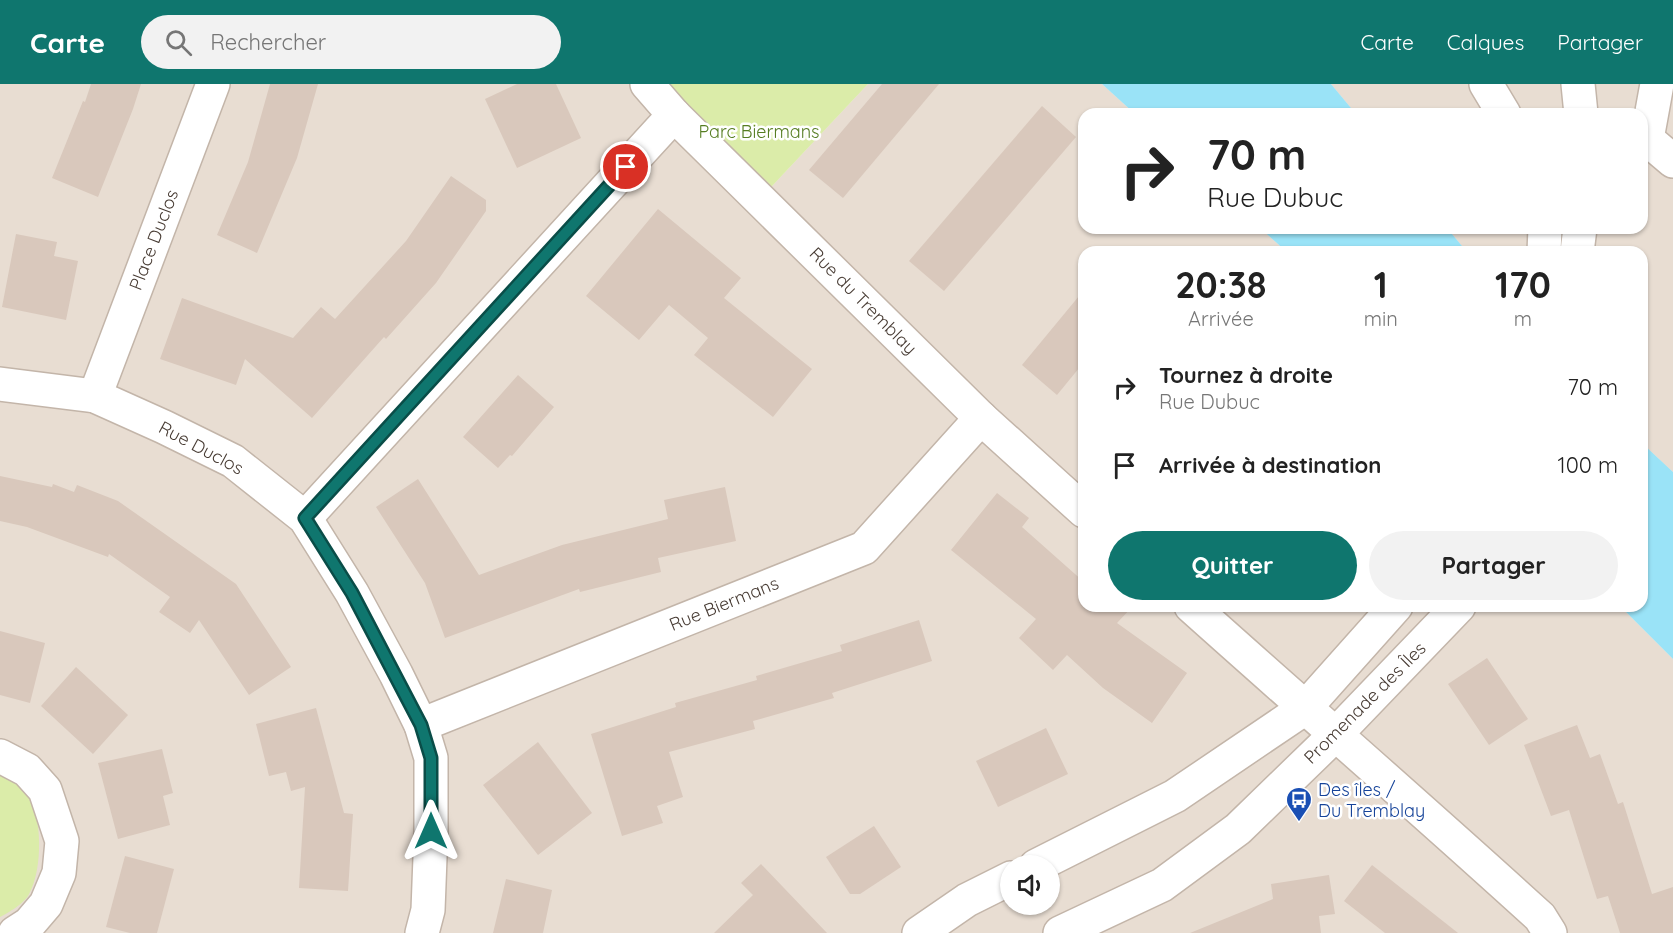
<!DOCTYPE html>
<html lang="fr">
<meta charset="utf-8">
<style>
body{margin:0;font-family:Quicksand,sans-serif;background:#f2f2f2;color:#222;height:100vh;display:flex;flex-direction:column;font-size:22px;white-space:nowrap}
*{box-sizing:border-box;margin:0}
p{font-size:20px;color:#767676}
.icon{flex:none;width:33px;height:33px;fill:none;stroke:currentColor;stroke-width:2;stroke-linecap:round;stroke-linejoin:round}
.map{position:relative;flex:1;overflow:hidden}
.side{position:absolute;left:1078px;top:162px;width:570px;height:366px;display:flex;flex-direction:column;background:#fff;border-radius:18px;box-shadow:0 2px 4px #0004}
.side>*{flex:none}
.banner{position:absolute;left:1078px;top:24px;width:570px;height:126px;border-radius:18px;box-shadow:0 2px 4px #0004;background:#fff;color:#222;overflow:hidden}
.tools{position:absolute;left:1000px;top:771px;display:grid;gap:12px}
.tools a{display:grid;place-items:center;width:60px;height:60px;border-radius:50%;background:#fff;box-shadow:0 2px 4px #0004;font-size:30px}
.pin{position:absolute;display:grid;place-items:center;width:51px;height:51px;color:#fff;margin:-26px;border:3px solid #fff;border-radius:50%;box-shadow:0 2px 6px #0007}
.me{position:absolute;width:66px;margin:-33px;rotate:0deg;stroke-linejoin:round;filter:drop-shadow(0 0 4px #0008)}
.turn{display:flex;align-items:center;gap:21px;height:126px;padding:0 30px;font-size:27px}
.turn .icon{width:78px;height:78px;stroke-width:2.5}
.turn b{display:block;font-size:42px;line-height:51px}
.eta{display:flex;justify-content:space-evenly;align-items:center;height:102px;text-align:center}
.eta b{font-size:36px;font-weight:800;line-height:42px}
.action{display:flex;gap:12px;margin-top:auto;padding:12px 30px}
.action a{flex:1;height:69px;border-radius:36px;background:#0f766e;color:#fff;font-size:24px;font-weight:800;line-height:69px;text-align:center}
.action a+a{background:#f2f2f2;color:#222}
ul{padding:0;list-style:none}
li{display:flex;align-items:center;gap:18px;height:78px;padding:0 30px}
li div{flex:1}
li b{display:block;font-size:22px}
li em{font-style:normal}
header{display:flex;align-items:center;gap:36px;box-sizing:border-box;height:84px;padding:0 30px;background:#0f766e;color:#fff}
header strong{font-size:28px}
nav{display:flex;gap:33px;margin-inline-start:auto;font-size:21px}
.search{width:420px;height:54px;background:#f2f2f2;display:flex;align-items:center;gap:15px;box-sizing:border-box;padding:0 21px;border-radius:33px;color:#767676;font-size:22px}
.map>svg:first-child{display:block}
</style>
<header>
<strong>Carte</strong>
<div class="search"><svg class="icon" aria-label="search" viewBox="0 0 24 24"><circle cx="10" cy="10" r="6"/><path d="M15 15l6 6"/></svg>Rechercher</div>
<nav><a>Carte</a><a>Calques</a><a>Partager</a></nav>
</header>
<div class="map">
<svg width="1673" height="849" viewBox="0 0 1673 849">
<rect width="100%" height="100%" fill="#f4ece4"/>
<g fill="#e8ddd2" fill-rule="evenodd">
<path d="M0,0h647l113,115 108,-115h234l33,30h-51v114h176l27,24h-203v354h536l53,53v274h-1673zM1011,782h39v38h-39z"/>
<path d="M1331,0h342v388l-30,-28 -1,-192h-175l-20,-24h195v-114h-286z"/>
</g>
<g fill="#dbeca9">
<path d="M647,0h221l-108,115z"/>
<path d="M0,687c8,6 20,12 26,20 17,24 17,78 3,103 -4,9 -21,19 -29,23z"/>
</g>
<g fill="#9ae3f7">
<path d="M1102,0h229l25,30h-221z"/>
<path d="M1260,144h187l20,24h-180z"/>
<path d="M1643,360l30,28v187l-53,-53h22z"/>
</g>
<g fill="#d9c8bc">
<path d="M91,0h50l-8,25 -35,88 -46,-19 31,-77 2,1z"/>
<path d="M270,0h48l-21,74 -40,95 -40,-18 31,-73z"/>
<path d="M517,0h39l25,54 -64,30 -32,-69z"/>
<path d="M882,0h57l-96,114 -34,-28z"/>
<path d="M1042,22l34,31 -132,154 -35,-30z"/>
<path d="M451,92l35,24v11l-50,72 -50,56 -2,-2 -72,81 -67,-59 -9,26 -76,-26 22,-61 111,40 28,-31 14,12 71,-78z"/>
<path d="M658,125l83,69 -17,20 88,71 -39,48 -79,-62 14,-17 -39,-33 -30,35 -53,-44z"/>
<path d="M16,150l41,8 -3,14 24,5 -12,59 -64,-13z"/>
<path d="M1084,206v72l-27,33 -35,-30z"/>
<path d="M518,291l36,32 -42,49 -2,-1 -12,13 -35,-31z"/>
<path d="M0,392l52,11 1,-3 21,8 3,-7 41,16 118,83 55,83 -42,28 -50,-75 -9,13 -31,-21 11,-15 -61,-43 -1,3 -81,-30 -27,-6z"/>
<path d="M418,395l61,96 83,-30 106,-26 -4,-19 61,-13 11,54 -78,17 3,14 -81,20 -1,-3 -134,49 -20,-55 -49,-76z"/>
<path d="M997,409l32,25 -7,9 62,55v24h49l-16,17 70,50 -35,50 -49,-35 -36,-33 -14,15 -34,-32 17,-19 -85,-69z"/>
<path d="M919,536l13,41 -100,32 2,5 -81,23 2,8 -86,23 14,45 -26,9 6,17 -41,13 -31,-102 85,-27 -1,-4 82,-23 -1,-4 86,-25 -2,-6z"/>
<path d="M0,547l45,12 -15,60 -30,-8z"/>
<path d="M1487,574l41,61 -39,26 -41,-61z"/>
<path d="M76,583l52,48 -35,39 -52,-48z"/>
<path d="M316,624l28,105 9,1 -5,77 -49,-3 6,-101 -14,4 -5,-19 -17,4 -13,-52z"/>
<path d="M1577,641l13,33 10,-4 18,50 5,-2 29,92 21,-7v46h-53l-12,-37 -11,3 -28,-89 -18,6 -27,-71z"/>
<path d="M1046,644l22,46 -70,33 -22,-46z"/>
<path d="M538,658l54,71 -54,42 -55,-70z"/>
<path d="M162,665l11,44 -10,3 7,29 -52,14 -20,-76z"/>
<path d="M874,742l27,41 -41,27h-10l-24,-37z"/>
<path d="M125,772l49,13 -17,64h-27l-24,-6z"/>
<path d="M761,780l66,69h-113l39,-38 -12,-12z"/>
<path d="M1372,781l86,68h-73l-41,-32z"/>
<path d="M1329,791l6,39 -16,2 2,17h-131l83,-34 -2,-15z"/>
<path d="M506,795l46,11 -9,43h-50z"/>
</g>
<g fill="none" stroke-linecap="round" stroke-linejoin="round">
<defs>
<g id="minor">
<path d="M647,0l27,31 307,303 103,93"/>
<path d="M1486,0l18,30"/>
<path d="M1578,0l3,30"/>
<path d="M1657,0l-10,55 26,22"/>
<path d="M1544,168l1,-24"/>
<path d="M1577,168l3,-24"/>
<path d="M0,300l95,12 69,31 69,34 72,57 47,75 44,81 25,51 10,33v73l-3,79 -6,23"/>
<path d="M95,312l118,-312"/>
<path d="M305,434l369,-403"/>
<path d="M1191,522c116,104 234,206 349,311l10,16"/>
<path d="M421,641l443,-177 117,-130"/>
<path d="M0,672l27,14 18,20 17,51 -3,32 -13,31 -17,20 -14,9"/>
<path d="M1036,782l139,-70 130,-88 91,-102"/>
<path d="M919,849l48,-33 44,-22"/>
<path d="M1060,849l102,-48 76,-56 98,-95 123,-128"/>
</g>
</defs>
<use href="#minor" stroke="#c3b5a9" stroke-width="36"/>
<use href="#minor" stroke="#fff" stroke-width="33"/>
</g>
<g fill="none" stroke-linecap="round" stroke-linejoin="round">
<defs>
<path id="route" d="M431,747v-73l-10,-33 -69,-132 -47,-75 321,-351"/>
</defs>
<use href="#route" stroke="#0a4d48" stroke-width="15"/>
<use href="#route" stroke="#0f766e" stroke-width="10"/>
</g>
<defs>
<symbol id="bus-pin" viewBox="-11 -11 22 30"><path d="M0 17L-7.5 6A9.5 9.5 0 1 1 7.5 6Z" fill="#1a4fb4" stroke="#fff"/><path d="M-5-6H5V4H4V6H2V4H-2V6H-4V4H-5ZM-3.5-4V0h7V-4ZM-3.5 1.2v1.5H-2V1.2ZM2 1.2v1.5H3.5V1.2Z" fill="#fff"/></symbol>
</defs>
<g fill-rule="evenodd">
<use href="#bus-pin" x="1284" y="701" width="30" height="40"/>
</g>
<g text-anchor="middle" stroke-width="5" stroke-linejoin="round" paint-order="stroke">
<g font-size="18" fill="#567d22" stroke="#fff">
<text x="759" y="54">Parc Biermans</text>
</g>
<g font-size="18" fill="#473b33" stroke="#fff">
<text transform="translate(154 156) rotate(-69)" y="6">Place Duclos</text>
<text transform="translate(863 217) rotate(45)" y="6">Rue du Tremblay</text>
<text transform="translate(201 364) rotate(28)" y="6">Rue Duclos</text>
<text transform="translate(724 520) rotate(-22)" y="6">Rue Biermans</text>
<text transform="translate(1365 619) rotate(-45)" y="6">Promenade des Îles</text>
</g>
<g font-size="18" fill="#164399" stroke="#fff" text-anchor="start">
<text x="1318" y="712">Des îles /<tspan x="1318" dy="21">Du Tremblay</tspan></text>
</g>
</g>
</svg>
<div class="tools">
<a><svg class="icon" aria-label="sound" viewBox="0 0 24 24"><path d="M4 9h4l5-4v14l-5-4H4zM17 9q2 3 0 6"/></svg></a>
</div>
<div class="pin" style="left:626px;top:83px;background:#d93025"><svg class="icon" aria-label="arrive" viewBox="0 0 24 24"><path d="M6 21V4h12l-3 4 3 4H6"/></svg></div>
<svg class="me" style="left:431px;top:747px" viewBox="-20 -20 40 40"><path d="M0-17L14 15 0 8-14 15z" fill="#0f766e" stroke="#fff" stroke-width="4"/></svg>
<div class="banner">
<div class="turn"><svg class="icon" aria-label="right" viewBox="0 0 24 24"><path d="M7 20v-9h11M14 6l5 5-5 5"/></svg><div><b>70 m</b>Rue Dubuc</div></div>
</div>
<section class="side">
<div class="eta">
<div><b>20:38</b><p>Arrivée</p></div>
<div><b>1</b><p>min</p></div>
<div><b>170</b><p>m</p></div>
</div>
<ul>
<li><svg class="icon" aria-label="right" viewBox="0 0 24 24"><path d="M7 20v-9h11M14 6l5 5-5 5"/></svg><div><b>Tournez à droite</b><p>Rue Dubuc</p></div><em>70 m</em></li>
<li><svg class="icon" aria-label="arrive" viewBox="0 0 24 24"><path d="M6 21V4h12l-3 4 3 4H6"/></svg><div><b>Arrivée à destination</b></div><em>100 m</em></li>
</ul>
<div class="action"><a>Quitter</a><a>Partager</a></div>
</section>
</div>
